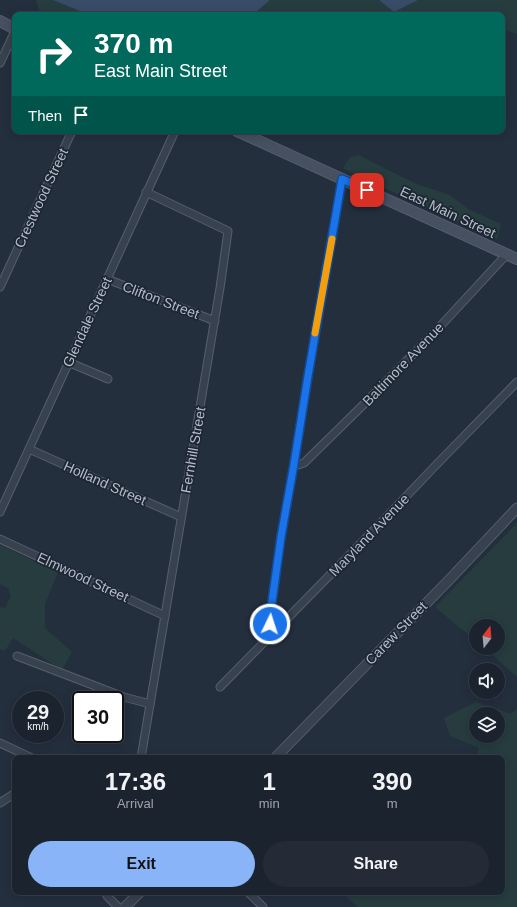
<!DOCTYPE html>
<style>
body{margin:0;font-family:Arial,sans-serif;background:#242b36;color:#f1f3f6;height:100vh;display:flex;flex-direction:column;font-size:15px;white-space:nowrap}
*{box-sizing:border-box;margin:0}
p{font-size:13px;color:#a0a4aa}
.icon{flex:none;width:22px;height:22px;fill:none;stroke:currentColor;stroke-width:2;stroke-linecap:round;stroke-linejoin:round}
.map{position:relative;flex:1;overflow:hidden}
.panel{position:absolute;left:12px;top:755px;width:493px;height:140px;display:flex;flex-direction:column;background:#1b232e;border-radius:8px;box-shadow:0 2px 10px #0003,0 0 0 1px #39404a}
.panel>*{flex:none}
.top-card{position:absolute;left:12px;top:12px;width:493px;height:122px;border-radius:8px;box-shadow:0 2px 10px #0003,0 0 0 1px #39404a;background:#00695c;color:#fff;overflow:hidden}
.needle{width:26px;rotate:16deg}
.buttons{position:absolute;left:469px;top:619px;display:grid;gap:8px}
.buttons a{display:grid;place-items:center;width:36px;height:36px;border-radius:50%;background:#1b232e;box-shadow:0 2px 10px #0003,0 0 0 1px #39404a;font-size:20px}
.speed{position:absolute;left:12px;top:691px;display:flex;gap:8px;font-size:20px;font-weight:700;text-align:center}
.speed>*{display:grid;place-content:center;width:52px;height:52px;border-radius:50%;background:#1b232e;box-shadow:0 2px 10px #0003,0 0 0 1px #39404a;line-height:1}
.speed small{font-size:10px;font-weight:400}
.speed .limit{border:2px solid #111;border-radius:6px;background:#fff;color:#111}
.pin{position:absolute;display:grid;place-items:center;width:34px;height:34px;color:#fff;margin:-17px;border-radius:8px;box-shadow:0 2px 6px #0006}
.me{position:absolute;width:44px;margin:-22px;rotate:4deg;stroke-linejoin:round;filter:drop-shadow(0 0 3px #0008)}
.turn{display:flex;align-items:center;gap:14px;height:84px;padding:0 16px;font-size:18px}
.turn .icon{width:52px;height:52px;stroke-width:2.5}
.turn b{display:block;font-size:28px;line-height:34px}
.then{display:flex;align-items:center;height:38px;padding:0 16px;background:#0003;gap:8px;font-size:15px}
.eta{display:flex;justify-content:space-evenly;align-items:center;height:68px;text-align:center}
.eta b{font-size:24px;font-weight:700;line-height:28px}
.action{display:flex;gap:8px;margin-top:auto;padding:8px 16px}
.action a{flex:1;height:46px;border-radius:24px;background:#8ab4f8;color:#111;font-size:16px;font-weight:700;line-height:46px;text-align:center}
.action a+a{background:#242b36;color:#f1f3f6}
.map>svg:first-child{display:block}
</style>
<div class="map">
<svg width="517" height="907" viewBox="0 0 517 907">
<rect width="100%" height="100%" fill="#242f3e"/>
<g fill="#263c3f" fill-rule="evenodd">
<path d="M36,0h17l29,12 11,3h-53z"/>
<path d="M270,0h109l15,12 24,-12h99v34l-15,-5v-14h-249z"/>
<path d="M359,155l23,12 35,17 33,11 18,14 33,15 -4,15 -133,-60 -21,-11 7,-11z"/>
<path d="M517,523v154l-33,-29h14v-22h-22v15l-41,-34z"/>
<path d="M0,545l58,27 -13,32v24l27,24 -10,18 -49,-32 -8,13 -5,-2v-42l5,1 6,-12 -3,-8 -8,-4z"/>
<path d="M476,702l35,12 6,-5v198h-159l-17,-15h161v-134h-26l3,-10 -29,-12 -6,-18zM476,714h22v22h-22z"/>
</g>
<g fill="#394c67">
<path d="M53,0h217l-17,15h-160l-11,-3z"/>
<path d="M379,0h39l-24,12z"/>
</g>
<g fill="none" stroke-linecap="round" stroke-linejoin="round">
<defs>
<g id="minor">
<path d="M0,63l15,-32"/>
<path d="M107,279l108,42"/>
<path d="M0,287l72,-156"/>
<path d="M68,362l40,17"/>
<path d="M29,449l152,68"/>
<path d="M294,464l4,1 6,-2 57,-56 73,-74 73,-79"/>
<path d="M0,512l175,-381"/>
<path d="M0,539l165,77"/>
<path d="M274,632l-4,-8 1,-15 10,-72 13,-73 14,-88 34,-197"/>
<path d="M17,656l107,41 26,7"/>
<path d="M220,687l155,-158 62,-65 80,-82"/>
<path d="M0,743l32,15"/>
<path d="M141,758l79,-470 8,-57 -82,-39"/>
<path d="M0,803l15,-10"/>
<path d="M105,892l2,4 11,11"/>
<path d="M248,892l15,15"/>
</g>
<g id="tertiary">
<path d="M275,758l175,-179 67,-71"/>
<path d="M125,907l15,-15"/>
</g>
<g id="secondary">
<path d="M0,21l15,8"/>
<path d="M237,131l280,128"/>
</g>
</defs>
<use href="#minor" stroke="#565f6c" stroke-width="9"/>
<use href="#tertiary" stroke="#565f6c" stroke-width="11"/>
<use href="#secondary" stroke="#565f6c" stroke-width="12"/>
<use href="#minor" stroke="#38414e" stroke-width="7"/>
<use href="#tertiary" stroke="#38414e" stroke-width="9"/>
<use href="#secondary" stroke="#465061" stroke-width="10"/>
</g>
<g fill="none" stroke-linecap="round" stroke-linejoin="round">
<defs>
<path id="route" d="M270,624l1,-15 10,-72 13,-73 14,-88 34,-197 25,11"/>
</defs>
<use href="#route" stroke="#114b97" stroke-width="10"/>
<use href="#route" stroke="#1a73e8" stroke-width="7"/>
<path stroke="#f59e0b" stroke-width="7" d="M315,333l17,-94"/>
</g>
<g text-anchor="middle" stroke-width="3.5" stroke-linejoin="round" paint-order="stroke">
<g font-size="14" fill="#b4bcc9" stroke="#1d2633">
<text transform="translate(41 198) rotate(-65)" y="5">Crestwood Street</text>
<text transform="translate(448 212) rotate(25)" y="5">East Main Street</text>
<text transform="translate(161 300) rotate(21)" y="5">Clifton Street</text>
<text transform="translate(87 322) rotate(-65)" y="5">Glendale Street</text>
<text transform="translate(403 364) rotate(-46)" y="5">Baltimore Avenue</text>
<text transform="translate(193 450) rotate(-80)" y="5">Fernhill Street</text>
<text transform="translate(105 483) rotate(24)" y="5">Holland Street</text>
<text transform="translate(369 535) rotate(-46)" y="5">Maryland Avenue</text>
<text transform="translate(83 577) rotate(25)" y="5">Elmwood Street</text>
<text transform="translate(396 633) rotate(-46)" y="5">Carew Street</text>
</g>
</g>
</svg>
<div class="buttons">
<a><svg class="needle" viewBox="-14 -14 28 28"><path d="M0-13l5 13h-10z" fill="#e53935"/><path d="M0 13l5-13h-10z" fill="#a0a4aa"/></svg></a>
<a><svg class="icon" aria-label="sound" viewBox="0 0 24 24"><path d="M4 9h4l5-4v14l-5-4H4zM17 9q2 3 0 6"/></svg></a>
<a><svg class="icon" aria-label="layers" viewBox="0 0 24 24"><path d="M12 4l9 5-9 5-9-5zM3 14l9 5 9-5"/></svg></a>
</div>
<div class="speed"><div>29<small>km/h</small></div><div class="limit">30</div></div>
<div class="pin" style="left:367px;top:190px;background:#d93025"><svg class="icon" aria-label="arrive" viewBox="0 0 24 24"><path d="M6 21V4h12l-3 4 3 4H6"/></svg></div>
<svg class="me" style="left:270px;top:624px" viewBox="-20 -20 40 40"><circle r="17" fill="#1a73e8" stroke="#fff" stroke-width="3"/><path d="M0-11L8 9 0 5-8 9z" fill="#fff"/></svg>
<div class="top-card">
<div class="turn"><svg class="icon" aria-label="right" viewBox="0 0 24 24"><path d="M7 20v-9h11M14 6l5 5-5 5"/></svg><div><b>370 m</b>East Main Street</div></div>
<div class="then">Then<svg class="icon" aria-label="arrive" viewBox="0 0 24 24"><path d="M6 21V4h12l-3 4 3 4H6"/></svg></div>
</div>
<section class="panel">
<div class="eta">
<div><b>17:36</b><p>Arrival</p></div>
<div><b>1</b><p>min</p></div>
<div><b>390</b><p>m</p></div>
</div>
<div class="action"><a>Exit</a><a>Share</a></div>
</section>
</div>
